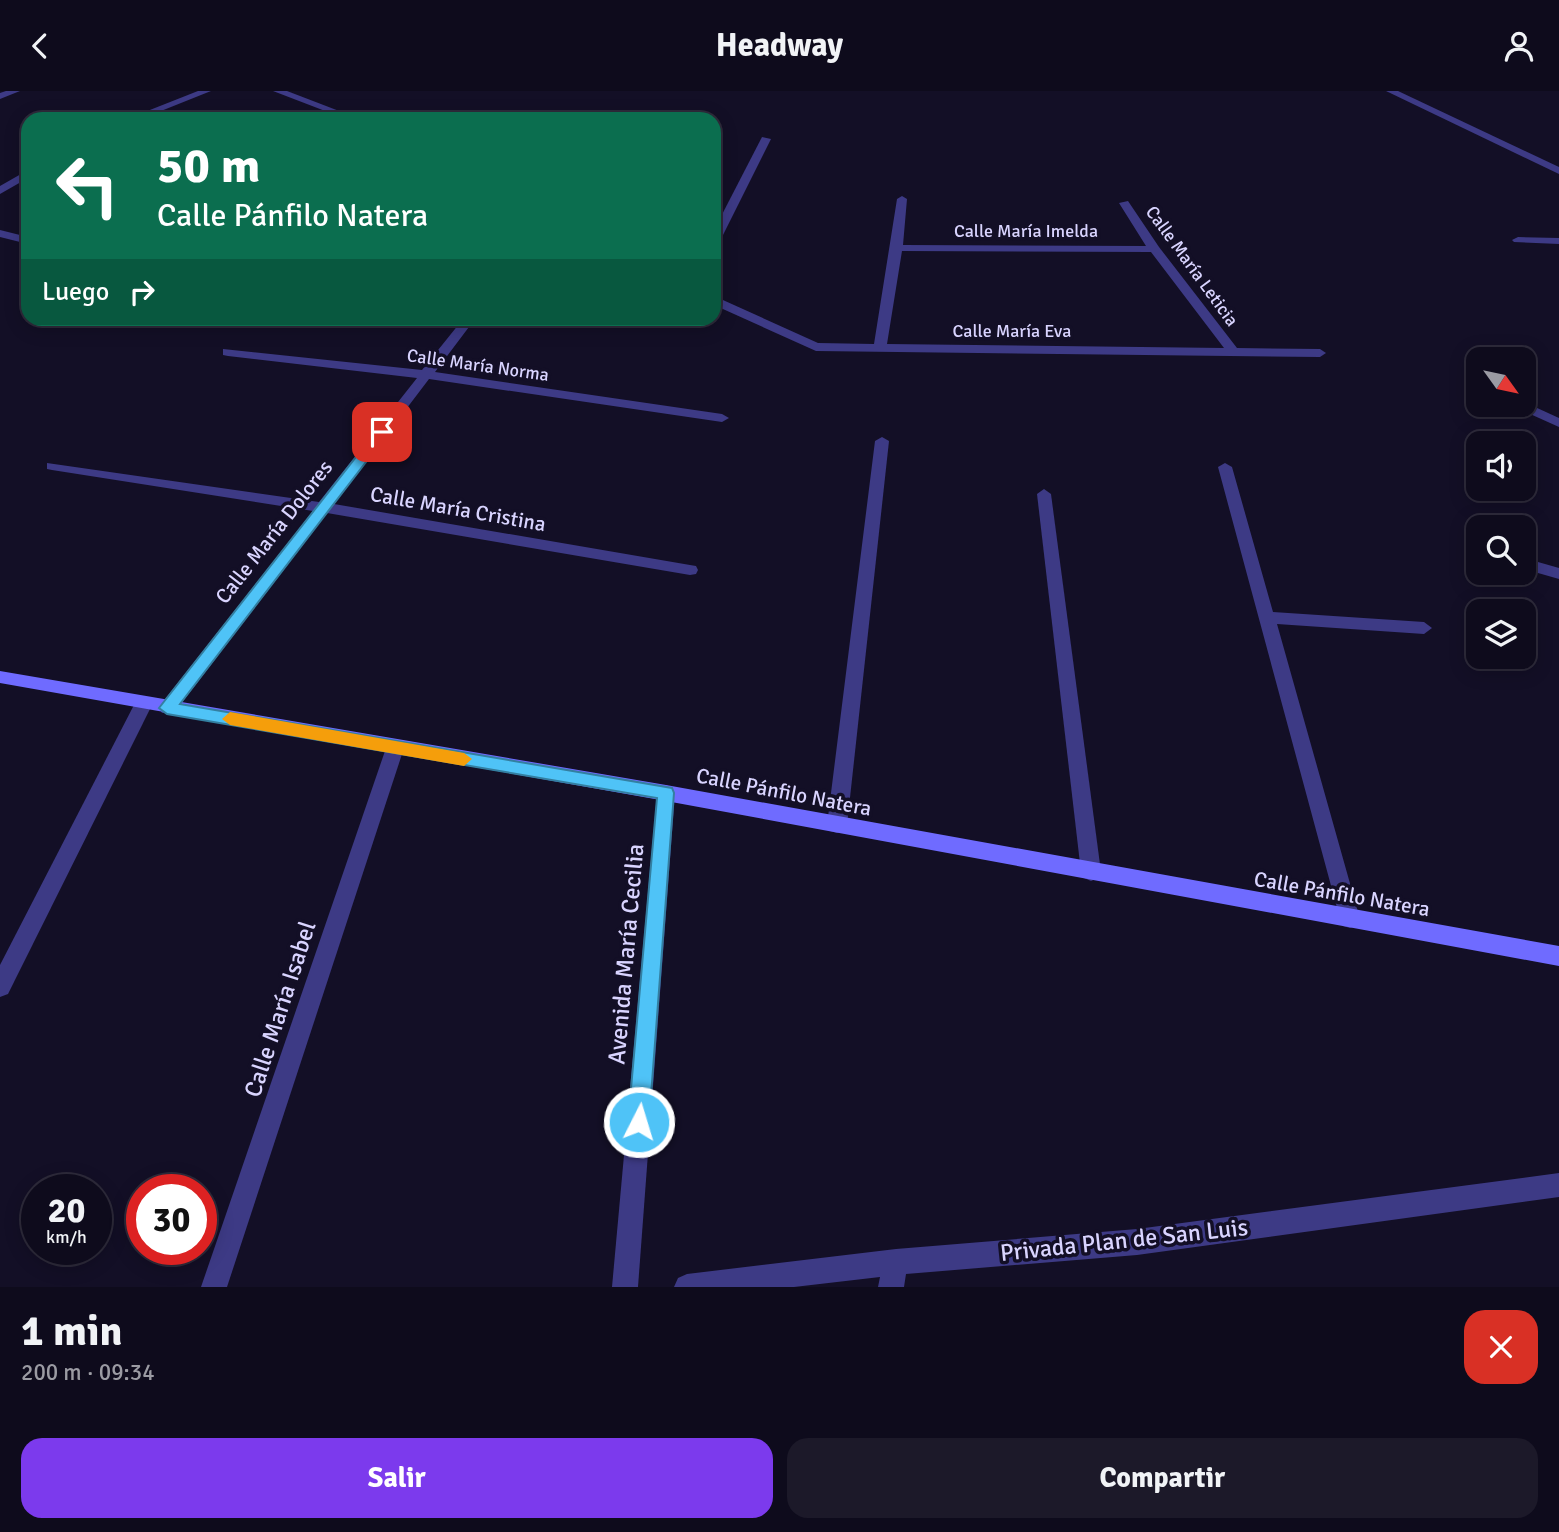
<!DOCTYPE html>
<html lang="es">
<meta charset="utf-8">
<style>
body{margin:0;font-family:Signika,sans-serif;background:#1c1929;color:#f1f3f6;height:100vh;display:flex;flex-direction:column;font-size:26px;white-space:nowrap}
*{box-sizing:border-box;margin:0}
p{font-size:23px;color:#9b9ba3}
.icon{flex:none;width:38px;height:38px;fill:none;stroke:currentColor;stroke-width:2;stroke-linecap:round;stroke-linejoin:round}
.map{position:relative;height:1196px;overflow:hidden}
.panel{display:flex;flex-direction:column;background:#0e0b1c;flex:1}
.panel>*{flex:none}
.banner{position:absolute;left:21px;top:21px;width:700px;height:214px;border-radius:21px;box-shadow:0 4px 18px #0003,0 0 0 2px #2e2b3b;background:#0b6e4f;color:#fff;overflow:hidden}
.needle{width:46px;rotate:123deg}
.tools{position:absolute;left:1466px;top:256px;display:grid;gap:14px}
.tools a{display:grid;place-items:center;width:70px;height:70px;border-radius:14px;background:#0e0b1c;box-shadow:0 4px 18px #0003,0 0 0 2px #2e2b3b;font-size:35px}
.speed{position:absolute;left:21px;top:1083px;display:flex;gap:14px;font-size:35px;font-weight:700;text-align:center}
.speed>*{display:grid;place-content:center;width:91px;height:91px;border-radius:50%;background:#0e0b1c;box-shadow:0 4px 18px #0003,0 0 0 2px #2e2b3b;line-height:1}
.speed small{font-size:18px;font-weight:400}
.speed .limit{border:10px solid #d22;background:#fff;color:#111}
.pin{position:absolute;display:grid;place-items:center;width:60px;height:60px;color:#fff;margin:-30px;border-radius:14px;box-shadow:0 4px 10px #0006}
.me{position:absolute;width:77px;margin:-38px;rotate:5deg;stroke-linejoin:round;filter:drop-shadow(0 0 5px #0008)}
.turn{display:flex;align-items:center;gap:24px;height:147px;padding:0 21px;font-size:32px}
.turn .icon{width:91px;height:91px;stroke-width:2.5}
.turn b{display:block;font-size:49px;line-height:60px}
.then{display:flex;align-items:center;height:66px;padding:0 21px;background:#0003;gap:14px;font-size:26px}
.round{display:grid;place-items:center;flex:none;width:74px;height:74px;border-radius:21px;background:#1c1929}
.overview{display:flex;align-items:center;justify-content:space-between;height:119px;padding:0 21px}
h1{font-size:42px;font-weight:800;line-height:52px}
.cta{display:flex;gap:14px;margin-top:auto;padding:14px 21px}
.cta a{flex:1;height:80px;border-radius:21px;background:#7c3aed;color:#fff;font-size:28px;font-weight:800;line-height:80px;text-align:center}
.cta a+a{background:#1c1929;color:#f1f3f6}
header{display:flex;justify-content:space-between;align-items:center;height:91px;padding:0 21px;background:#0e0b1c;font-size:32px;font-weight:800}
.map>svg:first-child{display:block}
</style>
<header><svg class="icon" aria-label="back" viewBox="0 0 24 24"><path d="M15 5l-7 7 7 7"/></svg>Headway<svg class="icon" aria-label="person" viewBox="0 0 24 24"><circle cx="12" cy="8" r="4"/><path d="M4 21q1-7 8-7t8 7"/></svg></header>
<div class="map">
<svg width="1559" height="1196" viewBox="0 0 1559 1196">
<rect width="100%" height="100%" fill="#130f26"/>
<g fill="none" stroke-linecap="round" stroke-linejoin="round">
<g fill="#3d3a85" fill-rule="evenodd">
<path d="M6,0h14l-20,8v-6z"/>
<path d="M198,0h13l-70,28h-14z"/>
<path d="M273,0h14l73,28h-14z"/>
<path d="M1386,0h12l161,76v7z"/>
<path d="M762,46l9,2 -51,102 -6,3v-14z"/>
<path d="M28,79v8l-28,16v-8z"/>
<path d="M902,105l5,3 -4,46 243,1 -27,-43 9,-2 31,46 78,101 83,1 6,4 -6,4 -504,-6 -102,-46v-9l104,47 56,1 23,-145zM902,160l249,1 73,96 -337,-4z"/>
<path d="M0,139l28,7v7l-28,-7z"/>
<path d="M1518,146l41,1v6l-45,-2 -2,-2z"/>
<path d="M463,228h12l-40,53 287,42 7,4 -7,4 -293,-43 -95,125 356,61 6,1 2,4 -2,4 -6,1 -363,-62 -153,200h-12l-3,-5 3,-5 151,-192 -261,-41 -5,-1v-6l272,39 98,-124 -189,-22 -5,-1v-6l199,21z"/>
<path d="M1524,311l35,16v9l-40,-18 -1,-5z"/>
<path d="M882,346l7,4 -42,384 -3,6 -7,2 -7,-2 -3,-6 48,-384z"/>
<path d="M1225,372l7,4 41,145 151,10 8,6 -8,6 -147,-10 83,295 -3,7 -7,2 -7,-2 -3,-7 -122,-452z"/>
<path d="M1044,398l7,5 50,378 -3,6 -7,3 -7,-3 -3,-6 -44,-378z"/>
<path d="M1524,467l35,10v11l-35,-10z"/>
<path d="M144,605l6,2 3,5 -145,291 -8,3v-32l135,-262 3,-5z"/>
<path d="M395,650l6,2 3,5 -177,539h-26l185,-539 3,-5z"/>
<path d="M666,694l7,3 2,5 -37,494h-26l45,-494 2,-5z"/>
<path d="M1559,1082v24l-422,58 -231,19 -2,13h-26l2,-10 -86,10h-120l4,-9 9,-4 209,-25 241,-20z"/>
</g>
<path fill="#6f6bff" fill-rule="evenodd" d="M0,580l666,114 893,161v20l-893,-165 -666,-118z"/>
</g>
<path fill="#4fc3f7" stroke="#337fa1" stroke-width="2" d="M378,338l11,3 -209,272 492,84 2,5 -25,329 -3,8 -7,3 -8,-3 -3,-8 29,-324 -490,-84 -8,-6z"/>
<path fill="#f59e0b" d="M230,621l234,41 8,6 -8,7 -234,-41 -8,-6z"/>
<g text-anchor="middle" stroke-width="7" stroke-linejoin="round" paint-order="stroke">
<g font-size="18" fill="#d9d4ff" stroke="#130f26">
<text x="1026" y="146">Calle María Imelda</text>
<text transform="translate(1192 175) rotate(54)" y="6">Calle María Leticia</text>
<text x="1012" y="246">Calle María Eva</text>
<text transform="translate(478 274) rotate(8)" y="6">Calle María Norma</text>
</g>
<g font-size="21" fill="#d9d4ff" stroke="#130f26">
<text transform="translate(458 418) rotate(10)" y="7">Calle María Cristina</text>
<text transform="translate(274 441) rotate(-52)" y="7">Calle María Dolores</text>
<text transform="translate(784 701) rotate(11)" y="7">Calle Pánfilo Natera</text>
<text transform="translate(1342 803) rotate(10)" y="7">Calle Pánfilo Natera</text>
</g>
<g font-size="24" fill="#d9d4ff" stroke="#130f26">
<text transform="translate(626 863) rotate(-85)" y="8">Avenida María Cecilia</text>
<text transform="translate(280 918) rotate(-72)" y="8">Calle María Isabel</text>
<text transform="translate(1124 1149) rotate(-6)" y="8">Privada Plan de San Luis</text>
</g>
</g>
</svg>
<div class="tools">
<a><svg class="needle" viewBox="-14 -14 28 28"><path d="M0-13l5 13h-10z" fill="#e53935"/><path d="M0 13l5-13h-10z" fill="#9b9ba3"/></svg></a>
<a><svg class="icon" aria-label="sound" viewBox="0 0 24 24"><path d="M4 9h4l5-4v14l-5-4H4zM17 9q2 3 0 6"/></svg></a>
<a><svg class="icon" aria-label="search" viewBox="0 0 24 24"><circle cx="10" cy="10" r="6"/><path d="M15 15l6 6"/></svg></a>
<a><svg class="icon" aria-label="layers" viewBox="0 0 24 24"><path d="M12 4l9 5-9 5-9-5zM3 14l9 5 9-5"/></svg></a>
</div>
<div class="speed"><div>20<small>km/h</small></div><div class="limit">30</div></div>
<div class="pin" style="left:382px;top:341px;background:#d93025"><svg class="icon" aria-label="arrive" viewBox="0 0 24 24"><path d="M6 21V4h12l-3 4 3 4H6"/></svg></div>
<svg class="me" style="left:639px;top:1031px" viewBox="-20 -20 40 40"><circle r="17" fill="#4fc3f7" stroke="#fff" stroke-width="3"/><path d="M0-11L8 9 0 5-8 9z" fill="#fff"/></svg>
<div class="banner">
<div class="turn"><svg class="icon" aria-label="left" viewBox="0 0 24 24"><path d="M17 20v-9H6M10 6l-5 5 5 5"/></svg><div><b>50 m</b>Calle Pánfilo Natera</div></div>
<div class="then">Luego<svg class="icon" aria-label="right" viewBox="0 0 24 24"><path d="M7 20v-9h11M14 6l5 5-5 5"/></svg></div>
</div>
</div>
<section class="panel">
<div class="overview"><div><h1>1 min</h1><p>200 m · 09:34</p></div><a class="round" style="background:#d93025;color:#fff"><svg class="icon" aria-label="close" viewBox="0 0 24 24"><path d="M6 6l12 12M18 6L6 18"/></svg></a></div>
<div class="cta"><a>Salir</a><a>Compartir</a></div>
</section>
